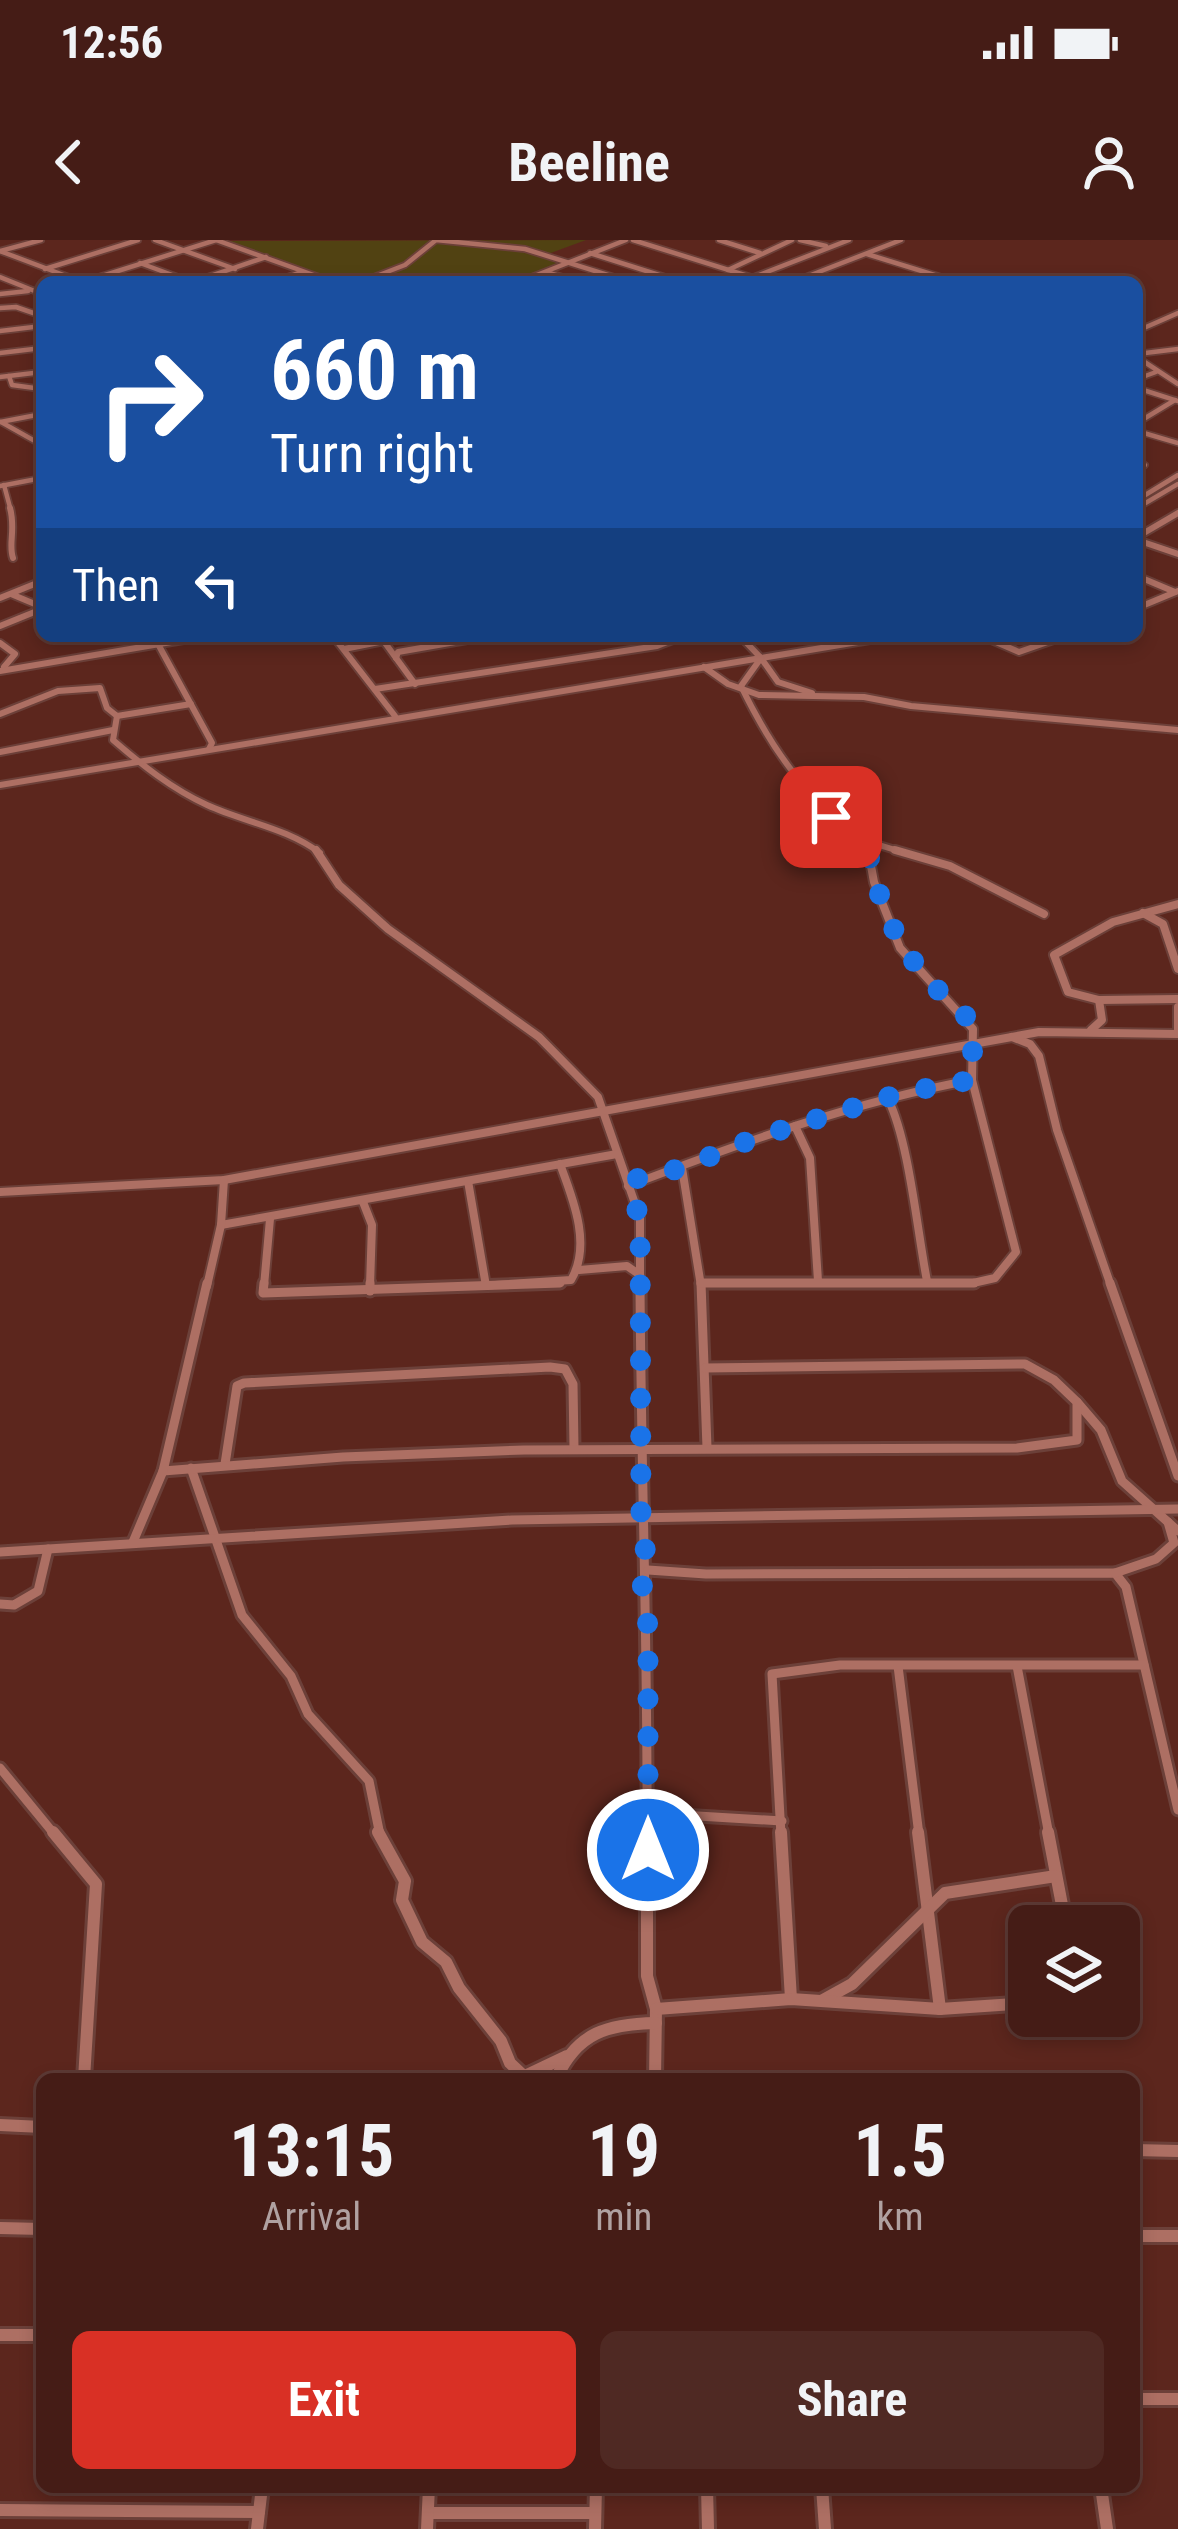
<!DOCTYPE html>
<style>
body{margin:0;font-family:"Roboto Condensed",sans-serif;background:#4f2923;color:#f1f3f6;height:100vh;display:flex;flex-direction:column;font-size:45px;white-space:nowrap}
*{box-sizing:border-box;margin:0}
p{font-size:39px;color:#b0a1a1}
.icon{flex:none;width:66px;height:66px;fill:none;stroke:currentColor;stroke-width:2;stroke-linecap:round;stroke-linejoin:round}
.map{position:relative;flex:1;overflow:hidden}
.side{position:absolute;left:36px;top:1833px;width:1104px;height:420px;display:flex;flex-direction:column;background:#451c16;border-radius:18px;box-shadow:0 6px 18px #0003,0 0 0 3px #5d3a35}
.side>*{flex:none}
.guide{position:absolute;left:36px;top:36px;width:1107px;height:366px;border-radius:18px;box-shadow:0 6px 18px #0003,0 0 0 3px #5d3a35;background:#1a4fa0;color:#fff;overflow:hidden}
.tools{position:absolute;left:1008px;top:1665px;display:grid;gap:24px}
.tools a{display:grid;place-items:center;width:132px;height:132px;border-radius:18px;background:#451c16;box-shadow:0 6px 18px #0003,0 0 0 3px #5d3a35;font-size:60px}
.pin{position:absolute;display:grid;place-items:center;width:102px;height:102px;color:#fff;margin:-51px;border-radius:24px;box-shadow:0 6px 18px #0006}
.me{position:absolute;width:132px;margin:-66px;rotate:0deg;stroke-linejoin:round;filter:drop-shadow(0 0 9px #0008)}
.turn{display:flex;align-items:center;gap:42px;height:252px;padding:0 36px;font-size:54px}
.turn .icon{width:156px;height:156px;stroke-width:2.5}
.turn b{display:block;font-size:84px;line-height:102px}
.then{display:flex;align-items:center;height:114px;padding:0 36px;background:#0003;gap:24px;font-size:45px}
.eta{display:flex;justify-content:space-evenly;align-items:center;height:204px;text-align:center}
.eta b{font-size:72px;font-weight:700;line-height:84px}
.button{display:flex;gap:24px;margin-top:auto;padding:24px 36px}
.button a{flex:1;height:138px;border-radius:18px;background:#d93025;color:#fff;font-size:48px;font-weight:700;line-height:138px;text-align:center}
.button a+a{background:#4f2923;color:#f1f3f6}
.status{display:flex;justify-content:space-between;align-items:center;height:84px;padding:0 60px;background:#451c16;direction:ltr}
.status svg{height:33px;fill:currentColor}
header{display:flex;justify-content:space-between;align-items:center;height:156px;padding:0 36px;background:#451c16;font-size:54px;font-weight:700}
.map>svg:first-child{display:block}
</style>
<div class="status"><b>12:56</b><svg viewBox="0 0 49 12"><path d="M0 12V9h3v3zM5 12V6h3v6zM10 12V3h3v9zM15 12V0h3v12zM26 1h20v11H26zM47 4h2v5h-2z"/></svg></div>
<header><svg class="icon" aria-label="back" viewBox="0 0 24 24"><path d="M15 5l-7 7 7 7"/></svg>Beeline<svg class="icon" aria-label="person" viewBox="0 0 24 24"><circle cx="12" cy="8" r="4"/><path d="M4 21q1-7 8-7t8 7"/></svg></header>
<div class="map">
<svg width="1178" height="2289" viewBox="0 0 1178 2289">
<rect width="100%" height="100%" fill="#5c261d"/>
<path fill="#514212" d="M586,0l-38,14 18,11 -48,17h-101l-25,-9 -32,9h-24l-117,-41z"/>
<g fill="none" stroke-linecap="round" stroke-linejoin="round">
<defs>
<g id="minor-far4">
<path d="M155,0l80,29"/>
<path d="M216,0l117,42"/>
<path d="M633,0l118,37"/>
<path d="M719,0l41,13"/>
<path d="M800,0l26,6"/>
<path d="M0,11l82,31"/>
<path d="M0,11l41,-11"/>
<path d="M590,13l91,29"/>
<path d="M867,14l90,28"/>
<path d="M140,23l51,19"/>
<path d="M45,29l93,-29"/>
<path d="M728,30l64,-30"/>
<path d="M549,33l31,9"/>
<path d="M0,37l42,17"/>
<path d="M83,42l133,-42"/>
<path d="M193,42l73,-25"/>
<path d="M273,42l29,-10"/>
<path d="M361,42l44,-17 31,-25 89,9 105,33"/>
<path d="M519,42l107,-42"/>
<path d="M741,42l108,-42"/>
<path d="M793,42l108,-42"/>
<path d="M0,54l28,-3"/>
<path d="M0,68l16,-1 26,9"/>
<path d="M0,91l42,-5"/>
<path d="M1137,91l41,-18"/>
<path d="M0,113l42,-5"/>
<path d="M1137,114l41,-5"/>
<path d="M1137,117l41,27"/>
<path d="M9,136l3,9 30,4"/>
<path d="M0,137l42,-5"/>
<path d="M1137,139l19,-7"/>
<path d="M1137,148l41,13"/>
<path d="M0,182l42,-8"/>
<path d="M1,182l41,23"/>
<path d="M1137,183l38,-23"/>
<path d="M1137,191l41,12"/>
<path d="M1137,221l8,4 -8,6"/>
<path d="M4,245l7,26"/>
<path d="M0,246l42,-8"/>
<path d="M1137,260l41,-25"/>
<path d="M1137,268l41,-24"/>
</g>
<g id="minor-far3">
<path d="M10,268c6,22 -2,36 3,50"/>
<path d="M1137,297l41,-24"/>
<path d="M1137,300l41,14"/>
<path d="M1137,336l38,16"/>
<path d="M11,354l31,13"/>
<path d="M0,358l42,-17"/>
<path d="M1137,368l41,-17"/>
<path d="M0,386l42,-17"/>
<path d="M333,396l62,80"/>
<path d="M380,396l35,48"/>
<path d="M740,396l21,22 133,-22"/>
<path d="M982,396l37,16 46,-16"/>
<path d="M0,403l15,11 -11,13"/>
<path d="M158,404l54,99 -3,6"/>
<path d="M344,409l40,-8"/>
<path d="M396,418l2,-6 92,-16"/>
<path d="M761,418l17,24 34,11"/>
<path d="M761,418l-20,28c31,64 66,114 125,155l2,12"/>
<path d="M704,427l24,17 31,11 105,2 47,9 267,24"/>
<path d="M0,431l207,-35"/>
<path d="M375,449l282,-43 26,-10"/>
<path d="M0,474l58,-23 42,-3 7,20 10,8 74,-12"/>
<path d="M117,476l-4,24c29,25 59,49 94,65 37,17 80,23 113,48"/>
<path d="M0,512l113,-22"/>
<path d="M0,545l761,-127"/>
<path d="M866,601l39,12"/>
</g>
<g id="minor-far2">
<path d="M316,610l23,35 49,44 151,108 59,60 42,121v68"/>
<path d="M895,610l55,16 94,48"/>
<path d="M1178,664l-65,18 -59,33 14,37 31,8 79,-1"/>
<path d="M1143,673l20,11 15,45"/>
<path d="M1178,767v23"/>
<path d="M1091,790l11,-10 -3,-20"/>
<path d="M1012,797l18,7 9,12 18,74 54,156"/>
<path d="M888,859c21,42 29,131 39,182"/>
<path d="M795,886l15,32 8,123"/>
<path d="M682,928l19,118"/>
<path d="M468,941l18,105"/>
<path d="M628,946c113,-43 225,-84 344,-106"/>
<path d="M0,952l224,-12 815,-148 139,2"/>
<path d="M363,962l9,23 -2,61"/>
<path d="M221,985l396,-71"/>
<path d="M579,1030l48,-4 13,9"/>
<path d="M701,1043h272l22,-5 21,-26 -44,-172 1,-51 -73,-81 -26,-66 -6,-32"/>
<path d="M207,1046l14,-61 3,-45"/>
<path d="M264,1046l6,-67"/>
<path d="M479,1046l92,-6c21,-35 2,-81 -11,-116"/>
</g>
<g id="minor-far1">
<path d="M264,1043l-1,10 297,-10"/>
<path d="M640,1043c1,186 8,366 7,552"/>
<path d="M701,1043l6,165"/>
<path d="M701,1043h273"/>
<path d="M1110,1043l68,193"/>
<path d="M370,1051v-8"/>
<path d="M1077,1162l24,28 21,51 56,50"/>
<path d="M225,1224l12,-78 7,-3 306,-16 15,2 8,15 1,64"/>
<path d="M191,1228l51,147 49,61 17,38 61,67 11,54"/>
<path d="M163,1231l180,-14 181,-7 493,-2 60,-8v-38l-23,-22 -29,-16 -320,4"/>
<path d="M133,1302l30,-71 44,-188"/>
<path d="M0,1312l512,-32 666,-11"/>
<path d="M648,1330l58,4 409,-1 11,14 52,223"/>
<path d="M1115,1333l41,-14 18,-16 -6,-21"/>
<path d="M0,1364l14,1 24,-14 10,-42"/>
<path d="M898,1426l21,169"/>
<path d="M1017,1426l32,169"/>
<path d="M0,1528l55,67"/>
<path d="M648,1573l134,8"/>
<path d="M781,1595l-9,-161 68,-9h304"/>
</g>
<g id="minor">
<path d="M53,1592l43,52 -12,195"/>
<path d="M378,1592l27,49 -3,19 20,42 24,20 13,26 42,53 9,22 17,16"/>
<path d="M647,1592v144l9,33 -1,70"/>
<path d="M781,1592l10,167"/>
<path d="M918,1592l22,177"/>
<path d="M1048,1592l18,94"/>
<path d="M823,1760l29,-16 93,-91 111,-17"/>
<path d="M656,1769l135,-10 149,10 89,-6"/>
<path d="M525,1836l42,-20"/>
<path d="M556,1839c21,-47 52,-55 100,-56"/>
<path d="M0,1885l42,2"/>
<path d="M1134,1910l44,1"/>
<path d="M0,1988l42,1"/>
<path d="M1134,1996h44"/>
<path d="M0,2095h42"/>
<path d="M1134,2159h44"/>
<path d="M707,2247l1,42"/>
<path d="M822,2247l3,42"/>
<path d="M1101,2247l6,42"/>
<path d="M0,2270l259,2"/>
<path d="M428,2273h167"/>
<path d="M257,2289l5,-42"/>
<path d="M427,2289l2,-42"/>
<path d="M595,2289l1,-42"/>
</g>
</defs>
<use href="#minor-far4" stroke="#6c4039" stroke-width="8"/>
<use href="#minor-far3" stroke="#6c4039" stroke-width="10"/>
<use href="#minor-far2" stroke="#6c4039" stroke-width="12"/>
<use href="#minor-far1" stroke="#6c4039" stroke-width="15"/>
<use href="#minor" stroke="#6c4039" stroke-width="18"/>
<use href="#minor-far4" stroke="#ad6f63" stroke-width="4.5"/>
<use href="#minor-far3" stroke="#ad6f63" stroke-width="6"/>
<use href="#minor-far2" stroke="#ad6f63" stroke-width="8"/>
<use href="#minor-far1" stroke="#ad6f63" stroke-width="9"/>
<use href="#minor" stroke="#ad6f63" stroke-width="12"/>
</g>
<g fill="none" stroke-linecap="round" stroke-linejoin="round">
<path stroke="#1a73e8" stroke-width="21" stroke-dasharray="0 37.8" d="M648,1610v-224l-6,-39 6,-17 -7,-52 -1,-300 -12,-32 8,-7 46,-11 73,-30 146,-45 71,-13 1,-51 -4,-10c-65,-56 -87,-98 -103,-178l-35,-24"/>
</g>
</svg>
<div class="tools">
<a><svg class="icon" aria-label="layers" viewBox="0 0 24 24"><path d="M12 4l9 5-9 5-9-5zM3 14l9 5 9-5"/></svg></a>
</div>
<div class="pin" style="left:831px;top:577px;background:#d93025"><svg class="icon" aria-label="arrive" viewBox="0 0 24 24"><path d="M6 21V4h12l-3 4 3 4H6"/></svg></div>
<svg class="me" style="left:648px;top:1610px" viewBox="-20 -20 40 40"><circle r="17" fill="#1a73e8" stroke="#fff" stroke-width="3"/><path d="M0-11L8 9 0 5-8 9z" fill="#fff"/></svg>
<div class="guide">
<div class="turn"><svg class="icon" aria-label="right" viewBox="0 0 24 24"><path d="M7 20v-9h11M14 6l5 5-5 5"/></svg><div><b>660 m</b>Turn right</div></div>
<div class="then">Then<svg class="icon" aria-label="left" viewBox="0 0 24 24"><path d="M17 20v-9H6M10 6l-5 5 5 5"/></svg></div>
</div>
<section class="side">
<div class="eta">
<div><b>13:15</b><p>Arrival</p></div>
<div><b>19</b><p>min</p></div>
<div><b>1.5</b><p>km</p></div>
</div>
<div class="button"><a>Exit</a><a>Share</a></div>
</section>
</div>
